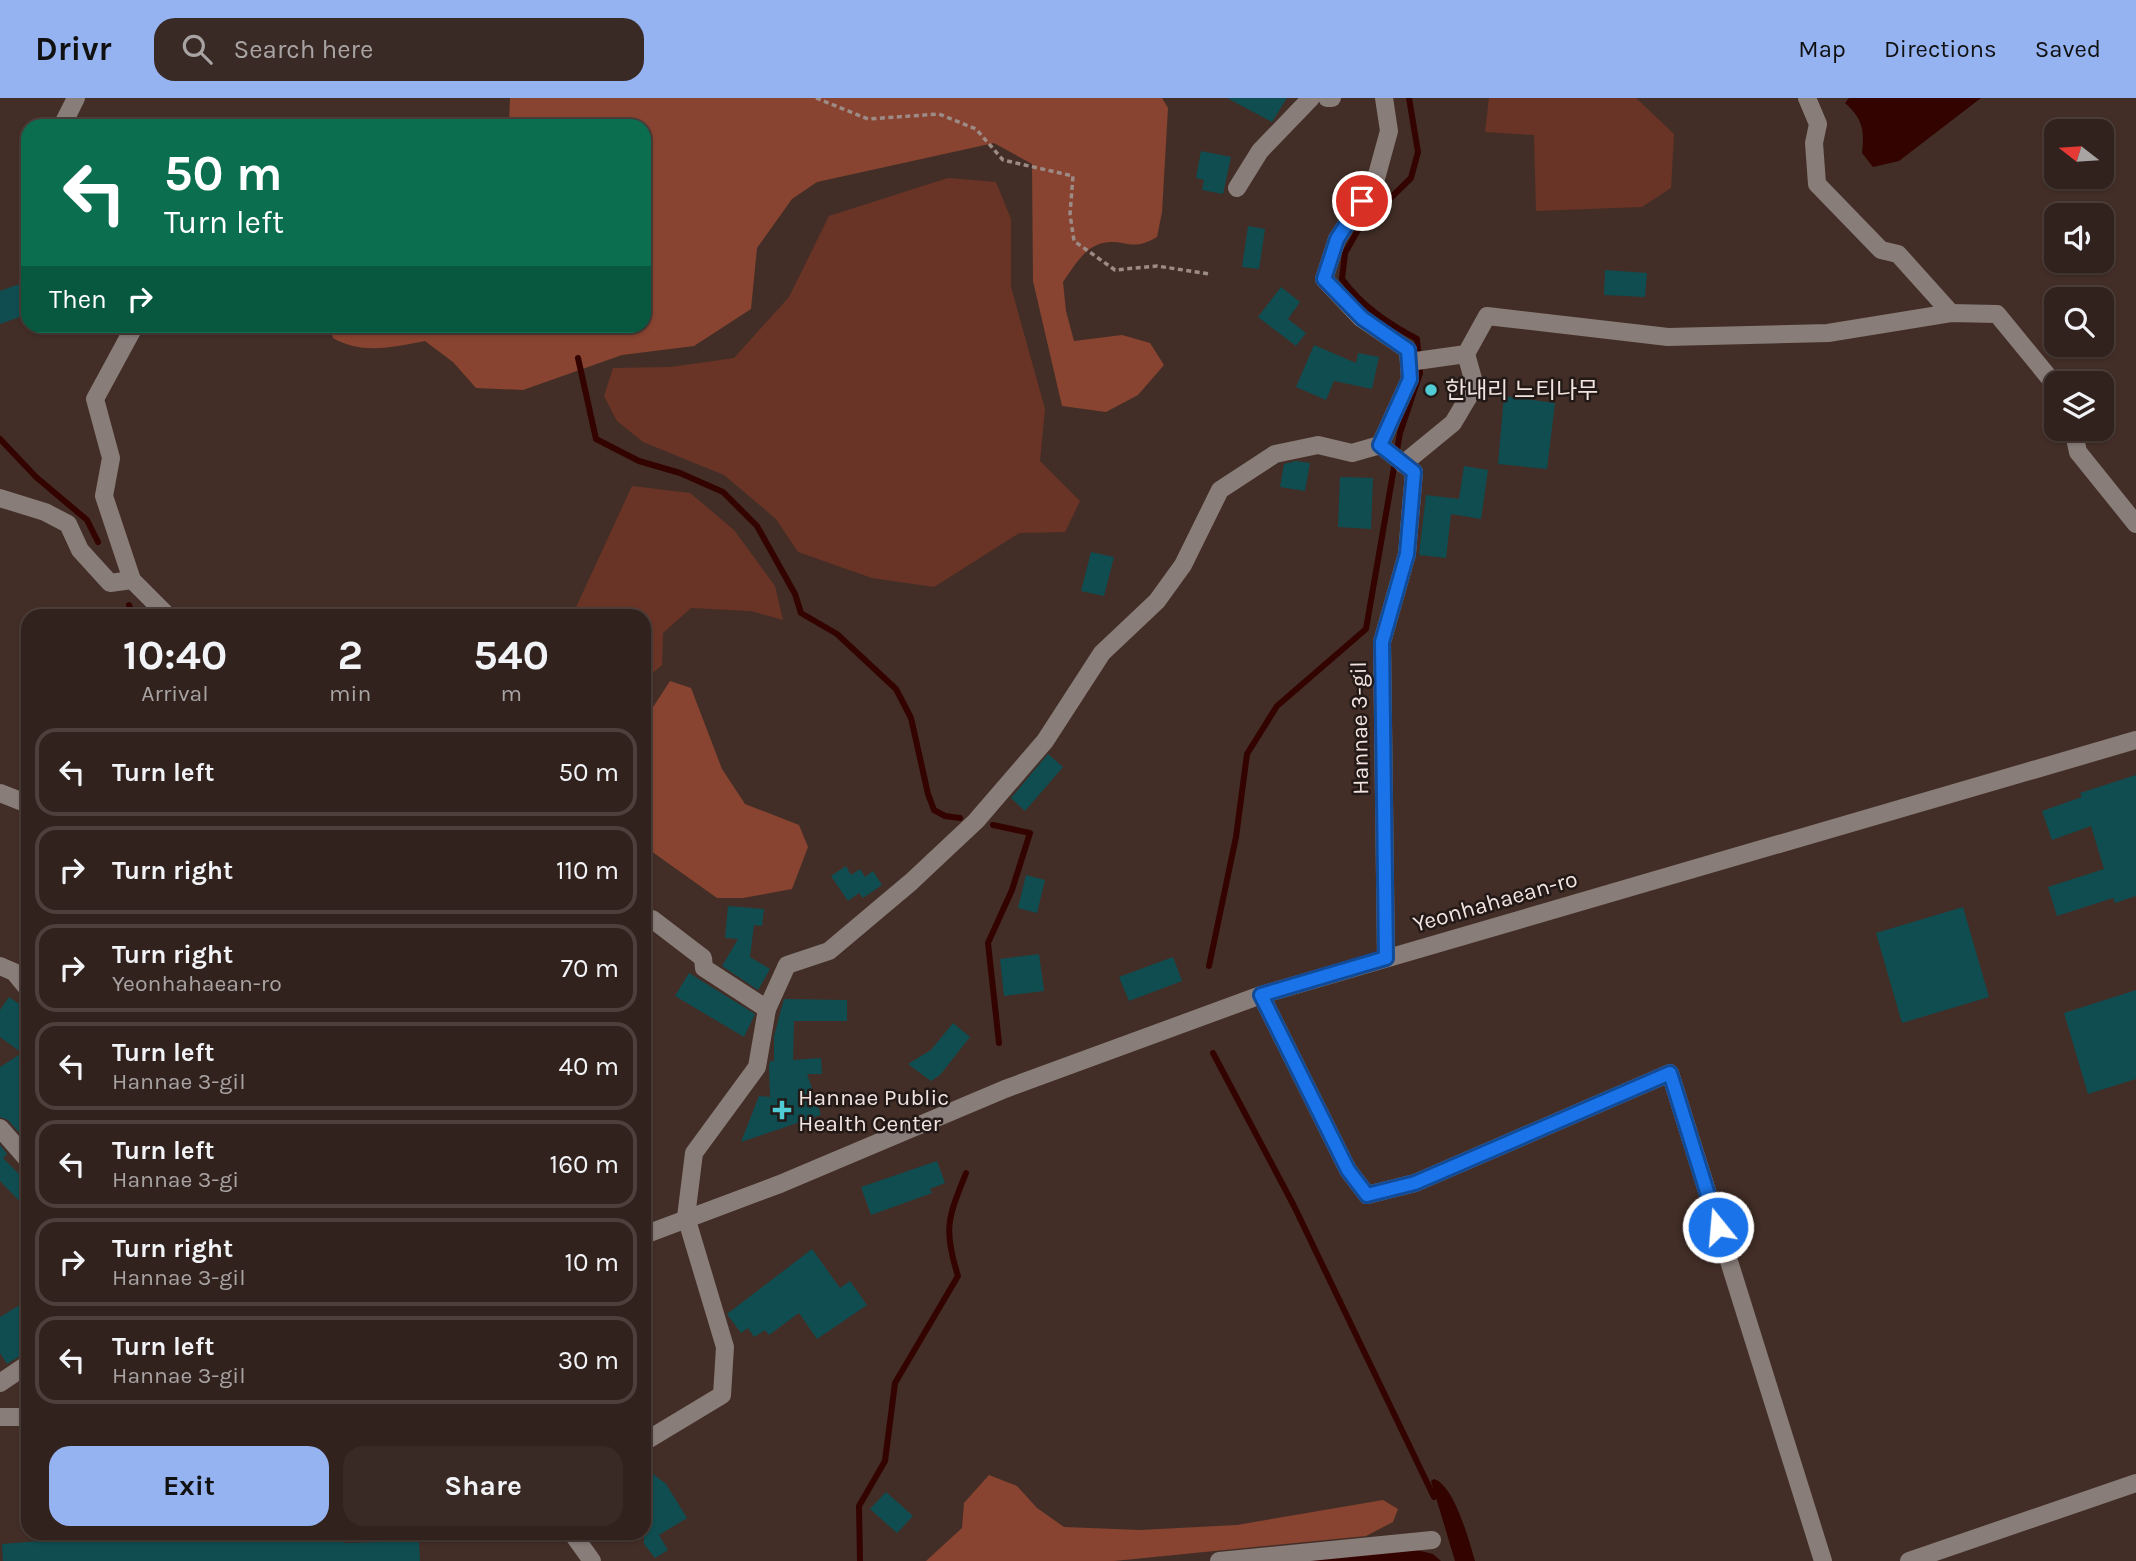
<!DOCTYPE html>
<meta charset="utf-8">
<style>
body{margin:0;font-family:Karla,"Noto Sans KR",sans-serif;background:#3a2a26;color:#f1f3f6;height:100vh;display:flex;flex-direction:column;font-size:26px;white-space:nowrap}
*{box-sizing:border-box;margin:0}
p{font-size:23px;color:#a8a4a4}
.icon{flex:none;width:38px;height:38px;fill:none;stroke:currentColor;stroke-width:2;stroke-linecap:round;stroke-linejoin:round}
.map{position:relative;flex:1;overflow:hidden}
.side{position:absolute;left:21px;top:511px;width:630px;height:931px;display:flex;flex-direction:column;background:#32221d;border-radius:21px;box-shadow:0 2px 5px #0004,0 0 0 2px #4d3f3b}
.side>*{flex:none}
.top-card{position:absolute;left:21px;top:21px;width:630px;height:214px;border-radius:21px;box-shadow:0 2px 5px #0004,0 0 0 2px #4d3f3b;background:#0b6e4f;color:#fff;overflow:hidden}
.needle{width:46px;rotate:287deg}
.controls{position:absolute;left:2044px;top:21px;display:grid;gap:14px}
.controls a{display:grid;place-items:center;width:70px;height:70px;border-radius:14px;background:#32221d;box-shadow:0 2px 5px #0004,0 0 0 2px #4d3f3b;font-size:35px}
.pin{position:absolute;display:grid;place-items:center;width:60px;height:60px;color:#fff;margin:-30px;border:4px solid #fff;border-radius:50%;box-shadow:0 2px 7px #0007}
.me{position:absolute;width:77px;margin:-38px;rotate:343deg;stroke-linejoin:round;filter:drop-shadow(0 0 5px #0008)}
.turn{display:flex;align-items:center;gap:24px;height:147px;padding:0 28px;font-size:32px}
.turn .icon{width:91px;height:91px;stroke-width:2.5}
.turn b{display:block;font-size:49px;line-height:60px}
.then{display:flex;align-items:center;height:66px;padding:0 28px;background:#0003;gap:14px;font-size:26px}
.eta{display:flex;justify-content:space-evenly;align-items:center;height:119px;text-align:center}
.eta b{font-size:42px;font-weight:700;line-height:49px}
.button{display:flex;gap:14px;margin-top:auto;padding:14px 28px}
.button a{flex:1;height:80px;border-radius:21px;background:#95b2f1;color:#111;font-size:28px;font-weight:700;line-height:80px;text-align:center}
.button a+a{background:#3a2a26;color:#f1f3f6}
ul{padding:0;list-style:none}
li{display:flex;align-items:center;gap:21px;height:88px;margin:0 14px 10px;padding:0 14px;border:4px solid #4d3f3b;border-radius:21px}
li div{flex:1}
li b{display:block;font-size:26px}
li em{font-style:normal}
header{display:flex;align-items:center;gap:42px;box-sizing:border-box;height:98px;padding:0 35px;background:#95b2f1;color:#111}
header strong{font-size:33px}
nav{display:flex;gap:38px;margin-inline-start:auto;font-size:24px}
.search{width:490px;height:63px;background:#3a2a26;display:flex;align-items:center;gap:18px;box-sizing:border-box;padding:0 24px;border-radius:21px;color:#a8a4a4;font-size:26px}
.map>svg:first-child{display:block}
</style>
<header>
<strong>Drivr</strong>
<div class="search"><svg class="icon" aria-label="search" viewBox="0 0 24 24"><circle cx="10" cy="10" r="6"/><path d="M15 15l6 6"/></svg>Search here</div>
<nav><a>Map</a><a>Directions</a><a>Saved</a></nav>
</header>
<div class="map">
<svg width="2136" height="1463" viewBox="0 0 2136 1463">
<rect width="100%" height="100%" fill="#432e27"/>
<g fill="#693425">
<path d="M1489,0h147l38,36 -3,54 -29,19 -106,4 -2,-76 -49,-3z"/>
<path d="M948,80l48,4 15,37v68l34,122 -5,52 40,40 -15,31 -46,1 -85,54 -62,-9 -74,-26 -22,-33 -52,-44 -81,-33 -26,-21 -13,-25 9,-28 58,-1 63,-9 55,-61 40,-81z"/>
<path d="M632,388l58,7 44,37 41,56 8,34 -32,-9 -60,-3 -28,25 -1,32 -14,12 -4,-1v-60h-72z"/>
</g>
<g fill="#884430">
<path d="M510,0h652l6,10 -6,104 -5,25c-27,16 -31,1 -54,6 -19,4 -30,25 -40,39l3,29 8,30 48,-6 28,8 14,22 -26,30 -32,17 -44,-6 -29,-125 -1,-117 -38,-21 -177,39 -25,17 -35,49 -6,61 -57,37 -72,9 -99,35 -47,-2 -23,-26 -28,-21c-31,6 -63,14 -92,-3l-3,-12h314v-200h-135z"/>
<path d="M670,583l21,7 31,81 23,35 54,21 9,22 -16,42 -49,9h-26l-73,-52v-125z"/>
<path d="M989,1377l28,11 20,22 27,19 76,3 97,-5 146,-25 15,9 -5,13 -27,14 -252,25h-188l36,-33 2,-25z"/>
</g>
<g fill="#330300">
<path d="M1849,0h132l-82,63 -26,6 -11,-14c3,-23 0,-35 -17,-50z"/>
<path d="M1434,1381c21,7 35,62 41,82h-20l-24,-80z"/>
<path d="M1408,1450l25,6 8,7h-149z"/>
</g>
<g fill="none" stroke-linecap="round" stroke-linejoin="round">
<g stroke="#330300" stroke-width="6">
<path d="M578,260l18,81 43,22 41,12 43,19 34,34 38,68 6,19 36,21 59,55 15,29 17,76 6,16 11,6 15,2"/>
<path d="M0,341l36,38 51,43 11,22"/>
<path d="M129,507l4,11"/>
<path d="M993,727l37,8 -18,57 -24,53 11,100"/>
<path d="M1209,868l27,-129 11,-83 30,-48 89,-77 34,-196 20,-60 -3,-34c-30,-16 -55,-33 -75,-60l3,-26 13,-23 53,-52 7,-26 -9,-54"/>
<path d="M1213,955l81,153 140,291"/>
<path d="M860,1463l-1,-55 26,-45 10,-78 63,-107c-15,-47 -10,-58 8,-103"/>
</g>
</g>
<g fill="#0f4d51">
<path d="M1227,0h60l-15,24z"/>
<path d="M1201,53l30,6 -8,37 -21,-4 2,-10 -8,-2z"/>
<path d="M1248,128l17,3 -6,40 -17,-2z"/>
<path d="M1605,172l42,3 -2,24 -41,-2z"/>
<path d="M28,183v33l-28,10v-33z"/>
<path d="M1281,189l19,15 -12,17 18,14 -10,13 -38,-29z"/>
<path d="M1314,247l42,18 2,-10 21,4 -7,32 -38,-8 -8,19 -30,-13z"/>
<path d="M1504,298l51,7 -8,66 -49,-5z"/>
<path d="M1296,363l14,2 -5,28 -25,-4 4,-23z"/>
<path d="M1464,368l24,4 -7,49 -30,-5 -5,44 -27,-3 7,-60 33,4z"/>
<path d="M1340,379l33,1 -2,51 -33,-2z"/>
<path d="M1091,454l23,5 -10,39 -23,-5z"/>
<path d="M1048,656l15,13 -38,44 -14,-13z"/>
<path d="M2136,677v121l-21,7 -2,-5 -56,18 -9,-29 56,-18 -13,-43 -39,14 -10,-29 40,-14 -2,-4z"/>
<path d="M846,768l5,9 9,-6 5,8 8,-6 9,14 -19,13 -4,-5 -11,8 -17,-25z"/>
<path d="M1026,777l19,5 -8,33 -19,-5z"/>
<path d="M728,808l36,3 -2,17 -8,-1 -4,32 20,12 -12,21 -36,-24 16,-27 -13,-1z"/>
<path d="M1963,809l26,90 -87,26 -26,-90z"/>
<path d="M1039,856l5,37 -40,5 -4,-37z"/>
<path d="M1173,859l9,24 -53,20 -10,-24z"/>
<path d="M689,875l66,41 -11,23 -69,-41z"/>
<path d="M2136,892v89l-48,15 -24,-81z"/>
<path d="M9,899l19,13v125l-4,3 -16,-18 -8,-3v-50l22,-14 -22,-16v-27z"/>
<path d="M784,901l63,1v21h-53l-1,39 28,-2 1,16h-15l14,41 -80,27 18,-46 11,1 -1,-30 1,-6h4v-25z"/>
<path d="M953,925l17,14 -30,38 -9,6 -23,-17 23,-14z"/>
<path d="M0,1047l7,9 -4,4 25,25v27l-28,-29z"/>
<path d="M937,1063l8,22 -15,6 2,4 -61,22 -10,-28z"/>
<path d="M812,1151l28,39 10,-7 17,24 -50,34 -18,-26 -30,22 -4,-5 -11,7 -6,-9 -7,5 -14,-19z"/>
<path d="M28,1202v51l-21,13 -7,-11v-36z"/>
<path d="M644,1369l22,17 21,34 -28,17 9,15 -13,8 -11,-14z"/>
<path d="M886,1394l27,24 -16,17 -27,-24z"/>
<path d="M142,1435h202v10l75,-2 1,20h-417l-1,-17z"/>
</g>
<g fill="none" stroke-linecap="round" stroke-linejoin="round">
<path stroke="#9d8b86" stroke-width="3.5" stroke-dasharray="5 3.5" stroke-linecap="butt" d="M816,0l52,21 71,-5 37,15 27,31 70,16 -3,38 4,27 41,29 42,-4 53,8"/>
<g stroke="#887d79" stroke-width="18">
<path d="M1327,0h5"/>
<path d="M1807,0l11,26 -4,19 3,41 64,66 17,4 53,59"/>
<path d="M62,28l14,-28"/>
<path d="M1237,90l23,-37 51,-53"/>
<path d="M131,228l2,3 -38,70 16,59 -7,38 28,84 36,36"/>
<path d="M1409,264l57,-8 21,-38 181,21 160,-4 123,-20 46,1 59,72"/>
<path d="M2073,331l5,23 58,72"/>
<path d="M1380,347l34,27 -7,82 -25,88 4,316"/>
<path d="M1380,347l30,-66 -2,-29 -47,-32 -37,-39 13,-40 38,-57 14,-51 -5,-33"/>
<path d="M1403,366l50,-41 22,-37 -9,-32"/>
<path d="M0,400l45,14 23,12 12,26 30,33 22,-3"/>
<path d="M0,695l28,11"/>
<path d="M644,822l8,-1 51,39 1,10 63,41 -10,58 -63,86 -8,64 39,130 -3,48 -78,47"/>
<path d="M0,868l14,6 14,17"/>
<path d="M1261,897l87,175 19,25 48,-12 255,-110 153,488"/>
<path d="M767,911l20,-44 42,-14 82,-69 65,-61 69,-80 57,-88 55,-52 26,-36 37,-75 55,-36 43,-9 34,8 28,-8"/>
<path d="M0,1030l28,32"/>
<path d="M644,1137l136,-51 225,-95 256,-94 875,-255"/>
<path d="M0,1285l28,-19"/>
<path d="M0,1319h28"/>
<path d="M572,1435l20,28"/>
<path d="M1219,1463l213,-21"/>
<path d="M1909,1463l227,-78"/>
</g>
</g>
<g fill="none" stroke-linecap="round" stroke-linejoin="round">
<defs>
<path id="route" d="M1362,103l-25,38 -13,40 38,39 46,32 2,29 -30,66 34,27 -7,82 -25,88 4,316 -125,37 87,175 19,25 48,-12 255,-110 48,154"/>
</defs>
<use href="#route" stroke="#114b97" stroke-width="18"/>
<use href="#route" stroke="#1a73e8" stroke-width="12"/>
</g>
<g fill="#51ccd4" stroke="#231916" stroke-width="2.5">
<circle cx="1431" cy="292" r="7"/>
<path d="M778.5 1001.5h7v7h7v7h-7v7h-7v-7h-7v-7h7z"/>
</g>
<g text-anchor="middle" stroke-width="5" stroke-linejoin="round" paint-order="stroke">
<g font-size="23" fill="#f2e3df" stroke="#231916" text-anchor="start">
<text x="1445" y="300">한내리 느티나무</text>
<text x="798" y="1007">Hannae Public<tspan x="798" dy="26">Health Center</tspan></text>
</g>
<g font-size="23" fill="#f2e3df" stroke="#231916">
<text transform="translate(1359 630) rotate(-91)" y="8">Hannae 3-gil</text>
<text transform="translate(1495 803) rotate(-16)" y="8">Yeonhahaean-ro</text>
</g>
</g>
</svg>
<div class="controls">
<a><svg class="needle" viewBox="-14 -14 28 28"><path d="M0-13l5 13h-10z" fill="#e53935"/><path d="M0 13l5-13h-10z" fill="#a8a4a4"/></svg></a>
<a><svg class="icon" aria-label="sound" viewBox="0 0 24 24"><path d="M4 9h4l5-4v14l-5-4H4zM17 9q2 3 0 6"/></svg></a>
<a><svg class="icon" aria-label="search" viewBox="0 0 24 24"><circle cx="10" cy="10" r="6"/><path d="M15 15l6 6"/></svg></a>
<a><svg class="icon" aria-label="layers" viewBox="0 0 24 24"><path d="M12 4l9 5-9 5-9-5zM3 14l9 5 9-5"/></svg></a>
</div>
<div class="pin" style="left:1362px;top:103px;background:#d93025"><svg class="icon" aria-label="arrive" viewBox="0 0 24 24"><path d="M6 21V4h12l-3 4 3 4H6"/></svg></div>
<svg class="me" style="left:1718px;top:1129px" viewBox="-20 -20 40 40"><circle r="17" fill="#1a73e8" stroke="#fff" stroke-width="3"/><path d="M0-11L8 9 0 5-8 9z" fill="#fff"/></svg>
<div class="top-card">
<div class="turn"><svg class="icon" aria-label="left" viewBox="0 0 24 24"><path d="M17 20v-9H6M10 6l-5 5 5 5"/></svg><div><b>50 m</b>Turn left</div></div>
<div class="then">Then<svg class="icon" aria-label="right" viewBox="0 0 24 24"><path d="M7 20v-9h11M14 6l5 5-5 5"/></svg></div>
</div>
<section class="side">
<div class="eta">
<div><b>10:40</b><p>Arrival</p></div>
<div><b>2</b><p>min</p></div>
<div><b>540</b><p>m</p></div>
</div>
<ul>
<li><svg class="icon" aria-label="left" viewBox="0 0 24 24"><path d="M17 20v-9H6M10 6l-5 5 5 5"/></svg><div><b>Turn left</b></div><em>50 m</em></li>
<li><svg class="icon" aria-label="right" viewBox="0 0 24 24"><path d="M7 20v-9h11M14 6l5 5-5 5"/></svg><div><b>Turn right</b></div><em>110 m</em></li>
<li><svg class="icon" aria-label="right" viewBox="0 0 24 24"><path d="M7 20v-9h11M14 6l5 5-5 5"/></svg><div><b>Turn right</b><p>Yeonhahaean-ro</p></div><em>70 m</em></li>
<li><svg class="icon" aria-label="left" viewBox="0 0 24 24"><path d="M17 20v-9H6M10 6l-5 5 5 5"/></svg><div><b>Turn left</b><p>Hannae 3-gil</p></div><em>40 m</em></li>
<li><svg class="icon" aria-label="left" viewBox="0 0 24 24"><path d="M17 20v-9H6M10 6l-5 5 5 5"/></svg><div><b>Turn left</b><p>Hannae 3-gi</p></div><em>160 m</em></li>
<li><svg class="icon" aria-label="right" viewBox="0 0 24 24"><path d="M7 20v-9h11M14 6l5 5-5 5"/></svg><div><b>Turn right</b><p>Hannae 3-gil</p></div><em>10 m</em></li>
<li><svg class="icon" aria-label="left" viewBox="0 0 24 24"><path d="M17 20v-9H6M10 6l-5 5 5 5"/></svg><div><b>Turn left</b><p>Hannae 3-gil</p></div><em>30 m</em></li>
</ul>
<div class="button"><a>Exit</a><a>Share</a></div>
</section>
</div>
